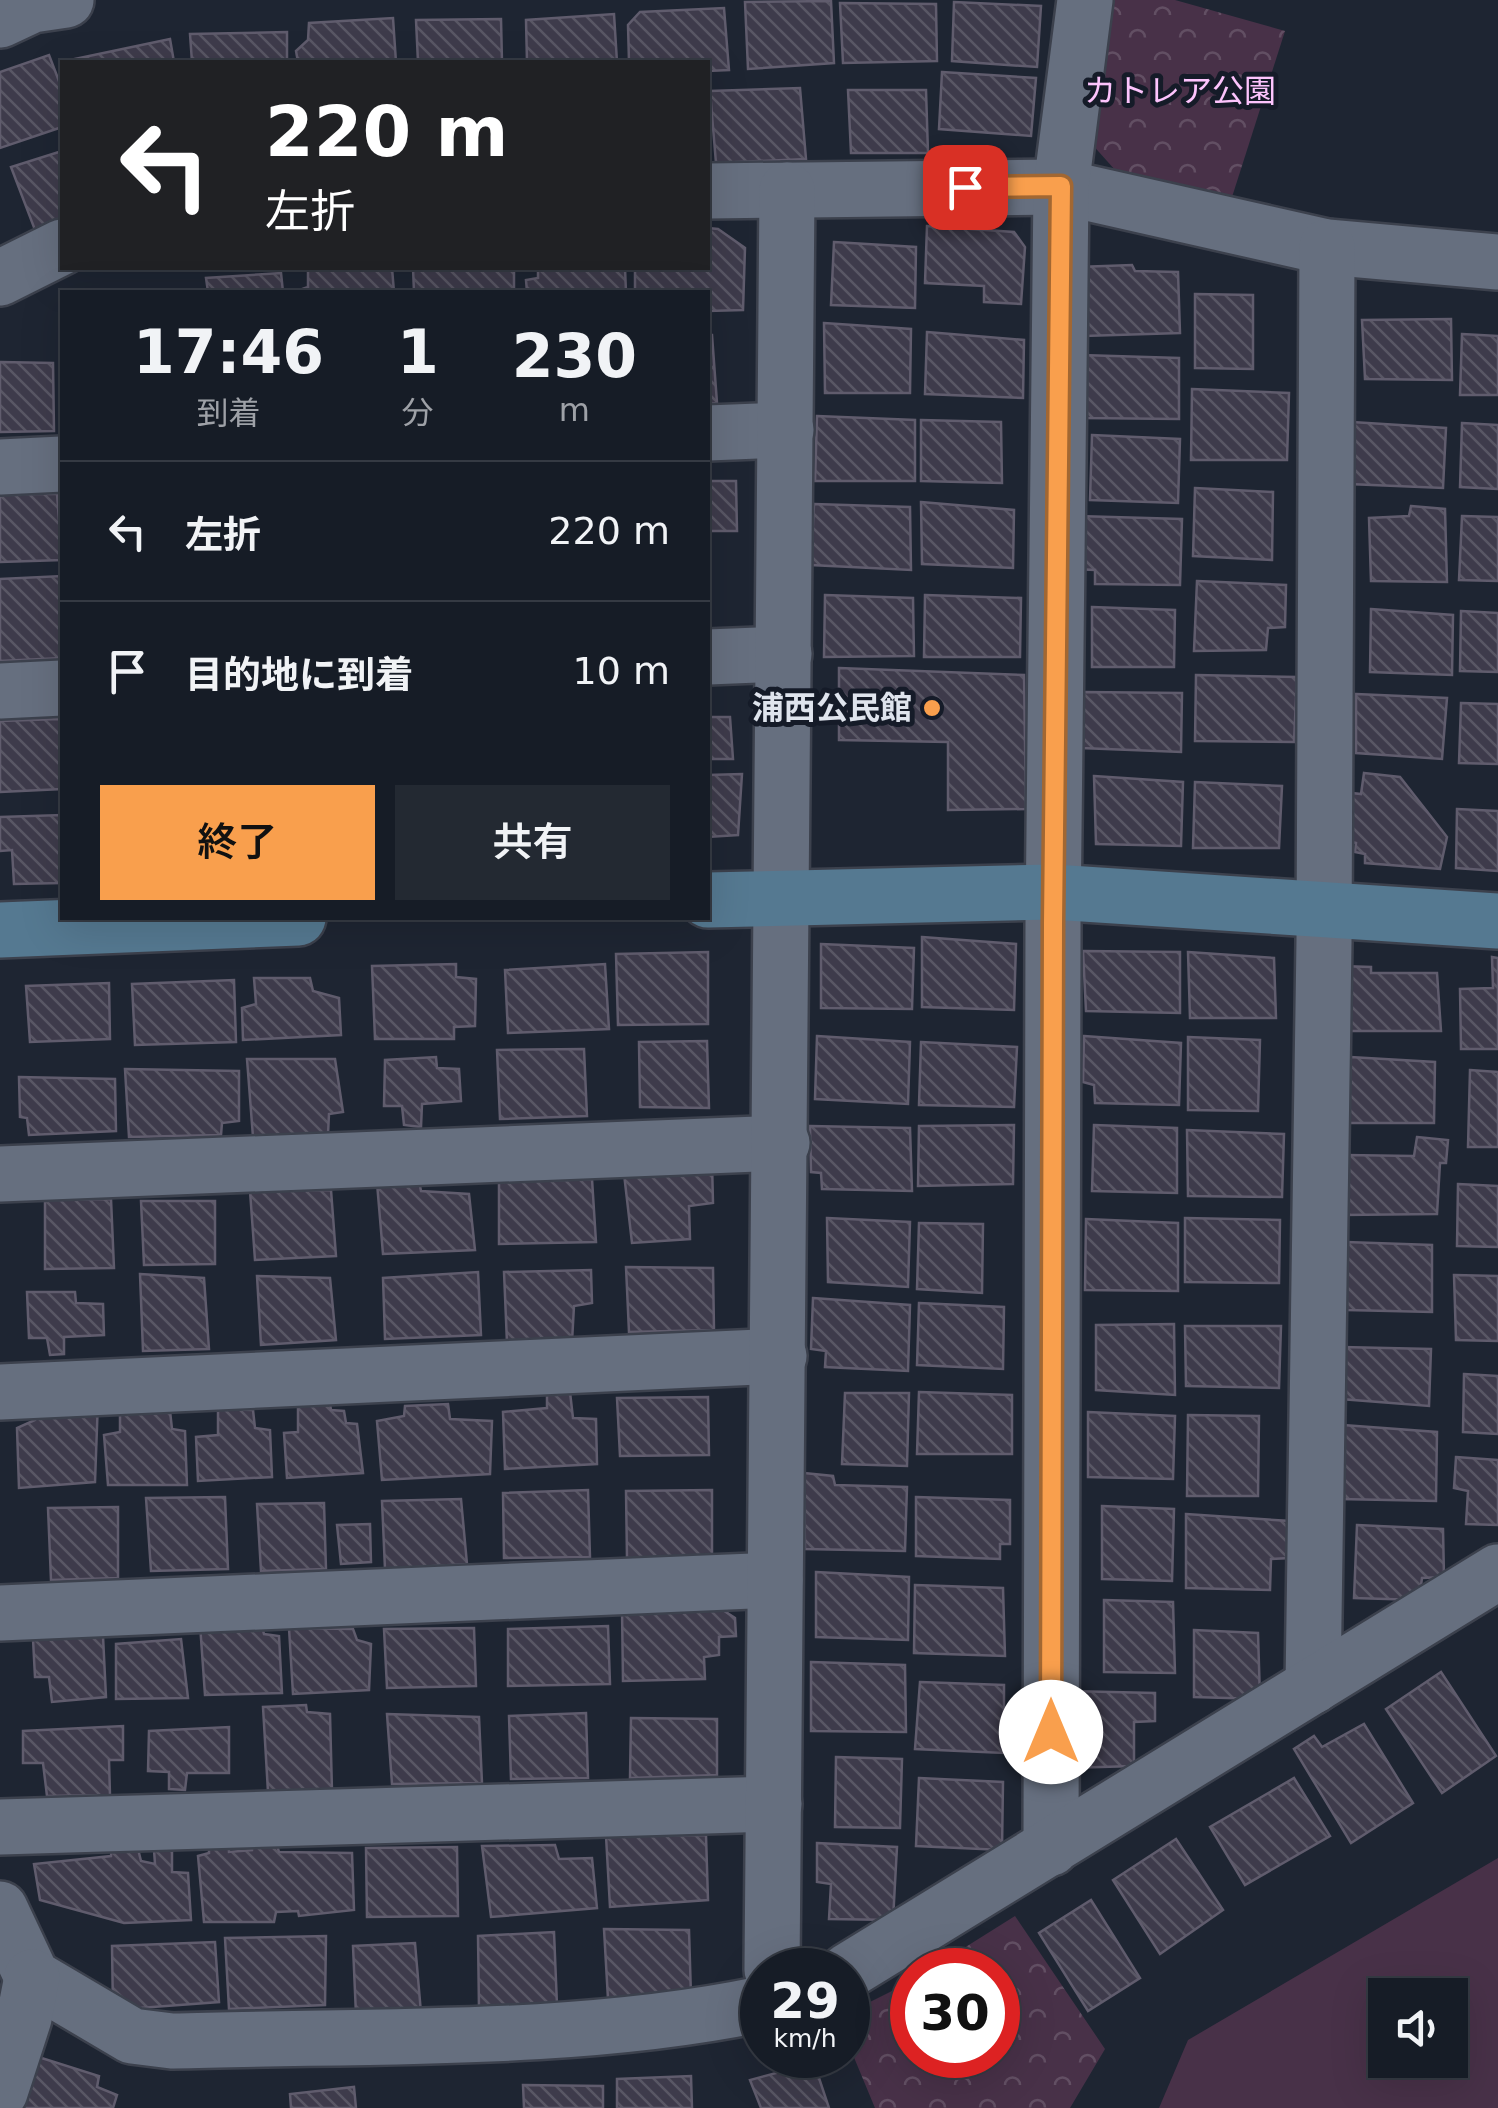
<!DOCTYPE html>
<html lang="ja">
<meta charset="utf-8">
<style>
body{margin:0;font-family:"DejaVu Sans","Noto Sans JP",sans-serif;background:#232932;color:#f1f3f6;height:100vh;display:flex;flex-direction:column;font-size:38px;white-space:nowrap}
*{box-sizing:border-box;margin:0}
p{font-size:32px;color:#9ea1a7}
.icon{flex:none;width:55px;height:55px;fill:none;stroke:currentColor;stroke-width:2;stroke-linecap:round;stroke-linejoin:round}
.map{position:relative;flex:1;overflow:hidden}
.sheet{position:absolute;left:60px;top:290px;width:650px;height:630px;display:flex;flex-direction:column;background:#161c26;border-radius:0px;box-shadow:0 10px 40px #0002,0 0 0 2px #353a43}
.sheet>*{flex:none}
.hud{position:absolute;left:60px;top:60px;width:650px;height:210px;border-radius:0px;box-shadow:0 10px 40px #0002,0 0 0 2px #353a43;background:#202124;color:#fff;overflow:hidden}
.tools{position:absolute;left:1368px;top:1978px;display:grid;gap:20px}
.tools a{display:grid;place-items:center;width:100px;height:100px;border-radius:0px;background:#161c26;box-shadow:0 10px 40px #0002,0 0 0 2px #353a43;font-size:50px}
.speed{position:absolute;left:740px;top:1948px;display:flex;gap:20px;font-size:50px;font-weight:700;text-align:center}
.speed>*{display:grid;place-content:center;width:130px;height:130px;border-radius:50%;background:#161c26;box-shadow:0 10px 40px #0002,0 0 0 2px #353a43;line-height:1}
.speed small{font-size:25px;font-weight:400}
.speed .limit{border:15px solid #d22;background:#fff;color:#111}
.pin{position:absolute;display:grid;place-items:center;width:85px;height:85px;color:#fff;margin:-42px;border-radius:20px;box-shadow:0 5px 15px #0006}
.me{position:absolute;width:110px;margin:-55px;rotate:0deg;stroke-linejoin:round;filter:drop-shadow(0 0 8px #0008)}
.turn{display:flex;align-items:center;gap:35px;height:210px;padding:0 40px;font-size:45px}
.turn .icon{width:130px;height:130px;stroke-width:2.5}
.turn b{display:block;font-size:70px;line-height:85px}
.eta{display:flex;justify-content:space-evenly;align-items:center;height:170px;text-align:center}
.eta b{font-size:60px;font-weight:600;line-height:70px}
.cta{display:flex;gap:20px;margin-top:auto;padding:20px 40px}
.cta a{flex:1;height:115px;border-radius:0px;background:#f99f4d;color:#111;font-size:40px;font-weight:600;line-height:115px;text-align:center}
.cta a+a{background:#232932;color:#f1f3f6}
ul{padding:0;list-style:none}
li{display:flex;align-items:center;gap:30px;height:140px;padding:0 40px;border-top:2px solid #353a43}
li div{flex:1}
li b{display:block;font-size:38px}
li em{font-style:normal}
.map>svg:first-child{display:block}
</style>
<div class="map">
<svg width="1498" height="2108" viewBox="0 0 1498 2108">
<defs>
<pattern id="park-crowns" width="20" height="18" patternUnits="userSpaceOnUse" patternTransform="scale(2.5)"><rect width="20" height="18" fill="#483148"/><path d="M2 6a3 3 0 1 1 6 0M12 15a3 3 0 1 1 6 0" fill="none" stroke="#624f63"/></pattern>
<pattern id="building-back-hatch" width="6" height="6" patternUnits="userSpaceOnUse" patternTransform="scale(2.5)"><rect width="6" height="6" fill="#3e3b4b"/><path d="M-1 5l2 2M0 0l6 6M5-1l2 2" fill="none" stroke="#595765"/></pattern>
</defs>
<rect width="100%" height="100%" fill="#1e2532"/>
<path fill="#483148" fill-rule="evenodd" d="M1498,1858v250h-339l29,-68zM1385,1995h65v65h-65z"/>
<g fill="url(#park-crowns)">
<path d="M1110,0h65l110,31 -53,166 -116,-26 -26,-29z"/>
<path d="M1015,1916l90,133 -35,59h-195l-27,-65v-30l64,-32v74h86v-85h-69z"/>
</g>
<g fill="url(#building-back-hatch)" stroke="#605c6d" stroke-width="2.5">
<path d="M831,1l3,62 -86,6 -3,-67z"/>
<path d="M954,2l87,4 -4,61 -85,-6z"/>
<path d="M840,3l96,1 1,57 -94,2z"/>
<path d="M724,8l5,62 -21,1v-9h-79l-1,-37 12,-13z"/>
<path d="M614,14l3,48h-90l-1,-42z"/>
<path d="M393,18l3,44h-98l-2,-11 12,-11 1,-17z"/>
<path d="M501,19l1,43h-84l-2,-42z"/>
<path d="M287,32v30h-95l-2,-28z"/>
<path d="M170,39l4,23 -104,-2z"/>
<path d="M49,55l13,34v38l-62,21v-76z"/>
<path d="M942,72l94,6 -5,58 -92,-7z"/>
<path d="M800,88l6,71 -90,4 -6,-72z"/>
<path d="M848,90h78l2,63h-77z"/>
<path d="M62,151v69l-27,10 -24,-63z"/>
<path d="M927,226l87,6 11,15 -4,57 -37,-2v-16l-59,-3z"/>
<path d="M708,228l10,1 27,19 -2,62 -35,1v-19h-73v-24h73z"/>
<path d="M834,242l82,5 -1,61 -84,-3z"/>
<path d="M1132,265l3,6 43,1 2,61 -96,3 -6,-69z"/>
<path d="M308,268h84l2,24h-100l14,-5z"/>
<path d="M413,268h101v24h-100z"/>
<path d="M538,268h87l1,24h-99l-1,-12 12,-2z"/>
<path d="M281,273l2,19h-75l-2,-14z"/>
<path d="M1195,294l58,1v74l-58,-1z"/>
<path d="M1451,319l1,61 -87,-1 -3,-59z"/>
<path d="M824,323l87,6 -1,64h-85z"/>
<path d="M927,332l97,8 -1,58 -98,-4z"/>
<path d="M1462,334l36,2v59h-38z"/>
<path d="M708,335h4l5,68 -9,1z"/>
<path d="M1081,355l98,3v61l-96,-1z"/>
<path d="M0,362l53,1 1,68 -54,1z"/>
<path d="M1192,389l97,4 -2,67h-96z"/>
<path d="M817,416l98,4v61h-100z"/>
<path d="M921,420l80,2 1,61 -81,-2z"/>
<path d="M1352,422l94,6 -3,60 -94,-4z"/>
<path d="M1462,423l36,2v64l-38,-2z"/>
<path d="M1092,435l88,4 -2,64 -88,-3z"/>
<path d="M708,481h28l1,50h-29z"/>
<path d="M1195,488l78,4 -1,68 -79,-4z"/>
<path d="M0,494h57l5,66 -62,2z"/>
<path d="M921,502l93,8 -1,58 -91,-4z"/>
<path d="M814,504l96,3 1,63 -100,-5z"/>
<path d="M1411,506l34,3 2,73 -76,-1 -2,-63 40,-2z"/>
<path d="M1077,516l105,3 -2,66 -85,-1v-14l-21,-1z"/>
<path d="M1462,516l36,1v64l-39,-1z"/>
<path d="M62,576v82l-62,3v-82z"/>
<path d="M1197,581l89,4 -1,42 -17,1 -2,22 -72,1z"/>
<path d="M825,595l88,3 1,58 -90,1z"/>
<path d="M925,595l96,3 -1,59h-96z"/>
<path d="M1092,607l83,3 -1,57h-82z"/>
<path d="M1371,609l82,6 -1,60 -82,-3z"/>
<path d="M1461,611l37,2v59l-38,-1z"/>
<path d="M839,668l185,7 2,134 -78,1v-68l-109,-2z"/>
<path d="M1196,675l101,2 -3,65 -99,-1z"/>
<path d="M1083,692l99,1 -1,59 -100,-4z"/>
<path d="M1356,694l91,4 -5,61 -86,-6z"/>
<path d="M1461,703l37,1v60l-39,-1z"/>
<path d="M708,717h22l3,42h-25z"/>
<path d="M60,719l2,70 -62,3v-71z"/>
<path d="M1364,773l36,4 47,60 -7,32 -75,-6v-9l-10,-2 1,-9 -15,-4 2,-47 18,2z"/>
<path d="M742,774l-4,61 -30,2v-62z"/>
<path d="M1094,776l89,6 -2,64 -85,-2z"/>
<path d="M1195,782l87,4 -3,62h-86z"/>
<path d="M1457,809l41,2v60l-42,-3z"/>
<path d="M62,815v68l-48,1 -2,-34 -12,1v-34z"/>
<path d="M922,937l94,7 -2,66 -92,-3z"/>
<path d="M821,944l93,4 -2,61 -91,-1z"/>
<path d="M1083,951l97,1v61l-94,-2z"/>
<path d="M708,952v72l-90,1 -2,-71z"/>
<path d="M1188,952l86,6 2,60h-86z"/>
<path d="M1492,957l6,1v91h-37l-1,-60 33,-1z"/>
<path d="M456,964v13l20,2 -1,47 -21,1v12h-79l-3,-73z"/>
<path d="M605,964l4,65 -101,4 -3,-63z"/>
<path d="M1341,966l30,1v6h66l4,58h-94z"/>
<path d="M254,978h56l3,13 26,7 2,37 -98,5 -1,-32 14,-4z"/>
<path d="M234,980l2,62 -101,3 -3,-61z"/>
<path d="M109,983l1,56 -80,3 -4,-56z"/>
<path d="M817,1036l93,6 -2,62 -93,-5z"/>
<path d="M1084,1036l97,7 -2,62 -84,-2 -1,-18 -11,-3z"/>
<path d="M1188,1037l72,3 -2,71 -70,-1z"/>
<path d="M707,1041l2,67 -69,-1 -1,-65z"/>
<path d="M921,1042l96,5 -3,60 -95,-2z"/>
<path d="M584,1049l3,67 -87,3 -3,-69z"/>
<path d="M436,1057l1,11 22,1 2,32 -39,3 -1,23 -17,-2 -2,-19h-18l1,-46z"/>
<path d="M1350,1057l85,5 -1,61h-86z"/>
<path d="M247,1059h88l8,53 -14,2 -1,20 -75,3z"/>
<path d="M125,1069l114,2v50l-17,2 -1,12 -92,2z"/>
<path d="M1470,1070l28,2v75h-30z"/>
<path d="M19,1077l96,2 1,52 -87,4 -2,-17 -7,-1z"/>
<path d="M1014,1125l-1,59 -95,2 1,-60z"/>
<path d="M1094,1125l83,3v65l-85,-2z"/>
<path d="M810,1126l100,2 2,63 -90,-2 -1,-16 -10,-1z"/>
<path d="M1187,1130l97,4 -2,63 -94,-1z"/>
<path d="M1417,1137l31,3 -2,23h-6l-3,51 -94,1 3,-60 68,1z"/>
<path d="M712,1162l1,41 -24,3 1,33 -58,4 -9,-78z"/>
<path d="M376,1171h41l4,20 48,3 6,56 -92,4z"/>
<path d="M499,1171h39l1,10 53,-2 4,63 -97,2z"/>
<path d="M1458,1184l40,2v61l-41,-1z"/>
<path d="M331,1190l5,66 -81,4 -5,-69z"/>
<path d="M111,1199l3,69 -69,1v-69z"/>
<path d="M141,1201h74v63l-71,1z"/>
<path d="M827,1218l83,4 -2,65 -80,-5z"/>
<path d="M1185,1218l95,2 -1,63 -94,-1z"/>
<path d="M1086,1219l92,4v68l-93,-1z"/>
<path d="M919,1223l64,1 -1,69 -65,-4z"/>
<path d="M1346,1242l86,3v67l-85,-2z"/>
<path d="M626,1267l87,1 1,62 -85,2z"/>
<path d="M591,1270l1,33 -18,3 -2,36 -65,1 -3,-71z"/>
<path d="M478,1272l3,63 -96,4 -2,-61z"/>
<path d="M140,1274l64,4 5,71 -66,2z"/>
<path d="M1454,1275l44,1v65l-42,-1z"/>
<path d="M257,1276l73,2 6,62 -75,5z"/>
<path d="M27,1292h48l1,11 27,1 1,31 -40,2v17l-14,1 -3,-17h-18z"/>
<path d="M813,1298l97,7 -2,66 -83,-4 1,-16 -15,-2z"/>
<path d="M919,1303l85,4 -1,62 -86,-4z"/>
<path d="M1174,1324l1,71 -79,-5v-65z"/>
<path d="M1185,1326h96l-2,62 -93,-2z"/>
<path d="M1342,1347l89,2 -2,57 -88,-7z"/>
<path d="M1464,1374l34,2v58l-35,-2z"/>
<path d="M547,1389l23,3 3,26 23,1 1,45 -92,5 -2,-57 44,-4z"/>
<path d="M919,1392l93,3v59h-95z"/>
<path d="M845,1393h64l-2,73 -65,-2z"/>
<path d="M32,1397l66,3 -3,82 -76,6 -2,-60 18,-8z"/>
<path d="M708,1397l1,58 -89,1 -3,-58z"/>
<path d="M330,1404l1,6 13,1 2,12 11,1 6,49 -76,5 -3,-45 14,-1v-26z"/>
<path d="M448,1404l2,15 42,2 -2,53 -108,6 -5,-59 27,-5 1,-10z"/>
<path d="M120,1408l50,3 2,18 13,2 2,54h-79l-4,-50 16,-3z"/>
<path d="M218,1409l35,1 2,18 15,2 2,47 -74,4 -2,-44 22,-2z"/>
<path d="M1088,1412l87,4 -2,63 -85,-2z"/>
<path d="M1188,1415l71,1 -1,80h-71z"/>
<path d="M1343,1425l94,7 -1,69 -96,-2z"/>
<path d="M1456,1457l42,3v65l-32,-1 2,-33 -14,-3z"/>
<path d="M804,1473l29,3 2,9 72,2 -2,64 -100,-2z"/>
<path d="M588,1490l2,67 -86,1 -1,-65z"/>
<path d="M712,1490v67l-85,1 -1,-67z"/>
<path d="M225,1497l3,72 -77,2 -5,-73z"/>
<path d="M916,1497l94,3v44h-10v15l-84,-3z"/>
<path d="M461,1499l6,65 -82,5 -3,-68z"/>
<path d="M324,1503l2,66 -65,2 -4,-67z"/>
<path d="M1102,1506l72,3 -2,72 -70,-2z"/>
<path d="M118,1507v71l-67,2 -3,-72z"/>
<path d="M1186,1514l104,7v37l-19,1 -1,31 -84,-2z"/>
<path d="M370,1524l1,38 -30,2 -4,-39z"/>
<path d="M1357,1525l86,4 1,48 -22,1 -3,22 -65,-2z"/>
<path d="M816,1572l93,5 -1,63 -92,-3z"/>
<path d="M915,1585l88,3 2,68 -91,-3z"/>
<path d="M1104,1600l69,2 2,71 -71,-1z"/>
<path d="M715,1605l20,13 1,18 -17,1v18l-15,2 1,22 -82,2 -1,-72z"/>
<path d="M261,1623l3,11 15,2 3,57 -77,2 -5,-71z"/>
<path d="M608,1626l2,58 -102,2v-57z"/>
<path d="M289,1628l64,1 4,11 14,4 -2,46 -76,4z"/>
<path d="M474,1628l2,58 -89,2 -3,-59z"/>
<path d="M1194,1630l64,3 2,66 -66,-2z"/>
<path d="M103,1636l3,61 -54,5 -3,-25h-14l-2,-38z"/>
<path d="M181,1639l7,59 -72,1v-55z"/>
<path d="M811,1662l94,3 1,67 -95,-1z"/>
<path d="M1441,1672l55,84 -54,37 -56,-84z"/>
<path d="M920,1682l84,3v68l-89,-4z"/>
<path d="M1067,1691l88,2v28l-21,1v44l-66,2z"/>
<path d="M306,1705l1,7 23,2 2,77 -64,1 -5,-85z"/>
<path d="M586,1713l2,65 -77,1 -2,-63z"/>
<path d="M387,1714l92,3 3,66 -90,1z"/>
<path d="M631,1718l86,1v56l-87,3z"/>
<path d="M1364,1724l49,79 -62,40 -57,-94 20,-13 8,11z"/>
<path d="M123,1726v34h-14l1,35 -63,1 -4,-33h-20v-32z"/>
<path d="M229,1727v46h-42l-2,17 -16,-1v-17l-21,-1 1,-40z"/>
<path d="M836,1757l66,2 -2,69 -65,-1z"/>
<path d="M919,1778l84,4 -1,68 -86,-4z"/>
<path d="M1294,1778l36,58 -85,49 -35,-58z"/>
<path d="M209,1834l19,1 1,17 23,-2 1,-11 22,-1 4,14 73,1 2,57 -55,6 -1,-5 -22,1 -2,10h-70l-6,-66 11,-3z"/>
<path d="M706,1835l2,65 -98,7 -4,-71z"/>
<path d="M1176,1839l47,71 -63,44 -47,-74z"/>
<path d="M817,1843l80,4 -4,73 -64,-1 2,-35 -14,-2z"/>
<path d="M112,1844l25,1 4,16 14,3 -1,-14 18,-2v24l16,1 3,47 -67,3 -84,-23 -6,-36 77,-8z"/>
<path d="M555,1845l4,14 33,-1 5,50 -106,9 -9,-71z"/>
<path d="M457,1847l1,69 -91,1 -1,-69z"/>
<path d="M1091,1900l49,78 -52,33 -49,-78z"/>
<path d="M604,1929l85,1 2,66 -83,3z"/>
<path d="M554,1932l3,73 -78,4 -1,-73z"/>
<path d="M326,1936l-1,69 -96,4 -4,-71z"/>
<path d="M215,1942l4,60 -106,8 -1,-64z"/>
<path d="M415,1943l6,70 -65,2 -3,-69z"/>
<path d="M32,2055l67,21 -2,11 20,8 -4,13h-94z"/>
<path d="M814,2063l15,45h-68l-11,-28z"/>
<path d="M691,2076l1,32h-75v-29z"/>
<path d="M523,2085l80,1v22h-79z"/>
<path d="M354,2087l2,21h-65l-1,-14z"/>
</g>
<g fill="none" stroke-linecap="round" stroke-linejoin="round">
<defs>
<g id="street">
<path d="M0,20l32,-15 34,-5"/>
<path d="M708,191l353,-4 266,60 171,15"/>
<path d="M0,278l62,-31"/>
<path d="M708,433l78,-3"/>
<path d="M0,467l62,-3"/>
<path d="M708,657l76,-3"/>
<path d="M0,691l62,-3"/>
<path d="M0,1174l782,-31"/>
<path d="M0,1392l779,-36"/>
<path d="M0,1613l775,-33"/>
<path d="M1313,1686l11,-745 3,-694"/>
<path d="M0,1827l774,-23"/>
<path d="M1051,1848l2,-925 8,-736 24,-187"/>
<path d="M0,1909l32,68 100,59 40,5c192,-6 404,2 590,-37"/>
<path d="M772,1970l15,-1780"/>
<path d="M848,1971l650,-399"/>
<path d="M0,2092l24,-74 8,-41"/>
</g>
<g id="secondary">
<path d="M708,900l345,-8 445,29"/>
<path d="M0,930l298,-12"/>
</g>
</defs>
<use href="#street" stroke="#3c414d" stroke-width="60"/>
<use href="#secondary" stroke="#3c414d" stroke-width="60"/>
<use href="#street" stroke="#666f7f" stroke-width="55"/>
<use href="#secondary" stroke="#557991" stroke-width="55"/>
</g>
<g fill="none" stroke-linecap="round" stroke-linejoin="round">
<defs>
<path id="route" d="M965,187l96,-1 -8,738 -2,808"/>
</defs>
<use href="#route" stroke="#a26732" stroke-width="25"/>
<use href="#route" stroke="#f99f4d" stroke-width="18"/>
</g>
<circle fill="#f99f4d" stroke="#151b28" stroke-width="4" cx="932" cy="708" r="10"/>
<g text-anchor="middle" stroke-width="10" stroke-linejoin="round" paint-order="stroke">
<g font-size="32" fill="#fdc4fd" stroke="#151b28">
<text x="1180" y="102">カトレア公園</text>
</g>
<g font-size="32" font-weight="bold" fill="#dfe4ed" stroke="#151b28" text-anchor="end">
<text x="912" y="719">浦西公民館</text>
</g>
</g>
</svg>
<div class="tools">
<a><svg class="icon" aria-label="sound" viewBox="0 0 24 24"><path d="M4 9h4l5-4v14l-5-4H4zM17 9q2 3 0 6"/></svg></a>
</div>
<div class="speed"><div>29<small>km/h</small></div><div class="limit">30</div></div>
<div class="pin" style="left:965px;top:187px;background:#d93025"><svg class="icon" aria-label="arrive" viewBox="0 0 24 24"><path d="M6 21V4h12l-3 4 3 4H6"/></svg></div>
<svg class="me" style="left:1051px;top:1732px" viewBox="-20 -20 40 40"><circle r="19" fill="#fff"/><path d="M0-13L10 11 0 6-10 11z" fill="#f99f4d"/></svg>
<div class="hud">
<div class="turn"><svg class="icon" aria-label="left" viewBox="0 0 24 24"><path d="M17 20v-9H6M10 6l-5 5 5 5"/></svg><div><b>220 m</b>左折</div></div>
</div>
<section class="sheet">
<div class="eta">
<div><b>17:46</b><p>到着</p></div>
<div><b>1</b><p>分</p></div>
<div><b>230</b><p>m</p></div>
</div>
<ul>
<li><svg class="icon" aria-label="left" viewBox="0 0 24 24"><path d="M17 20v-9H6M10 6l-5 5 5 5"/></svg><div><b>左折</b></div><em>220 m</em></li>
<li><svg class="icon" aria-label="arrive" viewBox="0 0 24 24"><path d="M6 21V4h12l-3 4 3 4H6"/></svg><div><b>目的地に到着</b></div><em>10 m</em></li>
</ul>
<div class="cta"><a>終了</a><a>共有</a></div>
</section>
</div>
